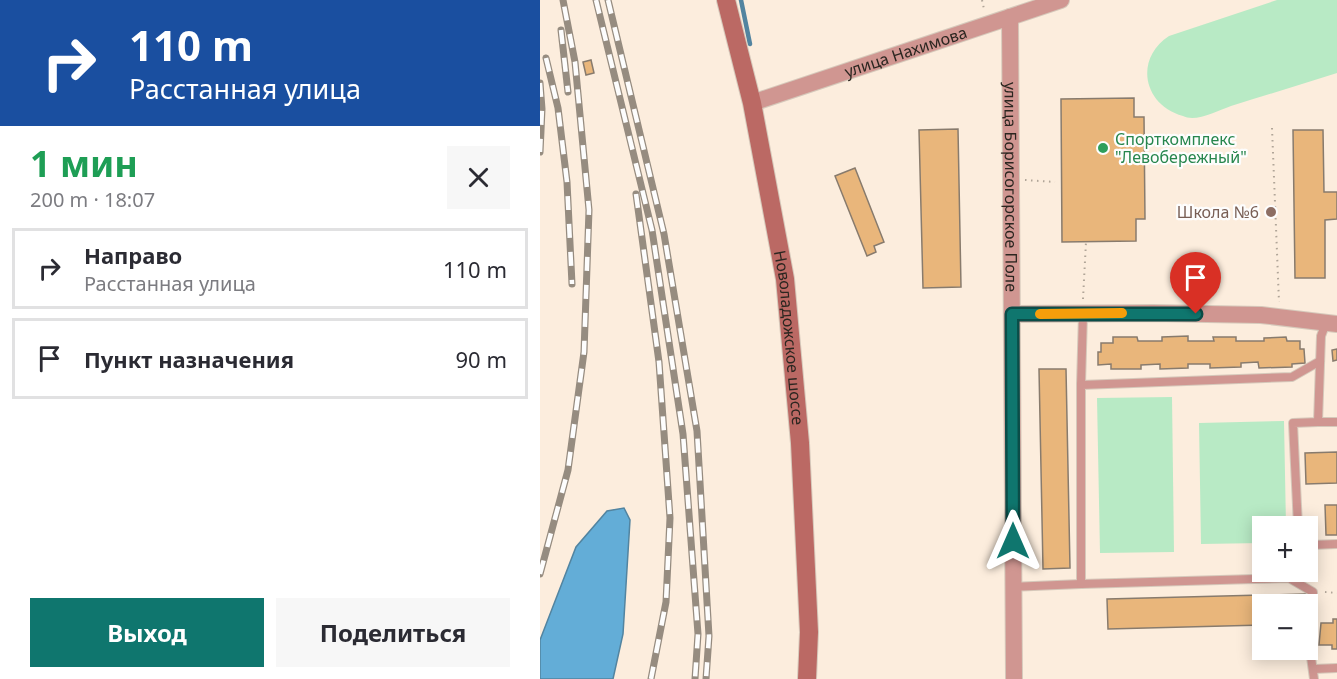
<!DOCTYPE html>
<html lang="ru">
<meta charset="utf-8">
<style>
body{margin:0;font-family:"Noto Sans",sans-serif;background:#f7f7f7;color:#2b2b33;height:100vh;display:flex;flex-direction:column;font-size:22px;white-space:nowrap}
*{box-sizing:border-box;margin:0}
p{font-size:20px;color:#7c7c81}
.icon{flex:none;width:33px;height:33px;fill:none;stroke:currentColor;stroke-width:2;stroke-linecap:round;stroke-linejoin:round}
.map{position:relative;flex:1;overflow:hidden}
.sheet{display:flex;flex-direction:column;background:#fff;width:540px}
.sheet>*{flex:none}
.banner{background:#1a4fa0;color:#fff;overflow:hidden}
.tools{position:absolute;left:712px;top:516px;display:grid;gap:12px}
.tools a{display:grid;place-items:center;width:66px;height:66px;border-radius:0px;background:#fff;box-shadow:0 3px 15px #0003;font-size:30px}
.pin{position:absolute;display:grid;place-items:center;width:51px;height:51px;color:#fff;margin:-62px -26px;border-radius:50% 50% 50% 0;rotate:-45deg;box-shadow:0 0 6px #0007}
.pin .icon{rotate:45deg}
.me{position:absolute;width:66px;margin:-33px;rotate:0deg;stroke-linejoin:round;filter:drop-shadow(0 0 4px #0008)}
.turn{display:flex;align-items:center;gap:21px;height:126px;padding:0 30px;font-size:27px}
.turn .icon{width:78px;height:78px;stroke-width:2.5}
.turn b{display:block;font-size:42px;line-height:51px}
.round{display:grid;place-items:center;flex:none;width:63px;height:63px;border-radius:0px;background:#f7f7f7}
.summary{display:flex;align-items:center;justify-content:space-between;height:102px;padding:0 30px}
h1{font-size:36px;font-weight:700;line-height:45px;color:#1e9e55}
.cta{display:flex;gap:12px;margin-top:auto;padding:12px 30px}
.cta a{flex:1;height:69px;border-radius:0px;background:#0f766e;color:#fff;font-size:24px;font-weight:700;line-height:69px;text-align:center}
.cta a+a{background:#f7f7f7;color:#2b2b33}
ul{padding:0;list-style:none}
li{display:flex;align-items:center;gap:18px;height:81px;margin:0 12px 9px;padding:0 18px;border:3px solid #e1e1e2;border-radius:0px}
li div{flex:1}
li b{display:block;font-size:22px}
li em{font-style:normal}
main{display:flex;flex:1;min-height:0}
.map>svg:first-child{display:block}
</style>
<main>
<section class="sheet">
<div class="banner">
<div class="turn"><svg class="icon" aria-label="right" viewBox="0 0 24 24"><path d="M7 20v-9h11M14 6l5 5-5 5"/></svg><div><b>110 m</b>Расстанная улица</div></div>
</div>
<div class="summary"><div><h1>1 мин</h1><p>200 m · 18:07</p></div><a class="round"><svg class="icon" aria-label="close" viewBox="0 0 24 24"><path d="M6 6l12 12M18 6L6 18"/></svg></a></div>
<ul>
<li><svg class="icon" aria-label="right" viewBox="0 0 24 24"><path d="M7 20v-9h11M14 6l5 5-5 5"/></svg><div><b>Направо</b><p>Расстанная улица</p></div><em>110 m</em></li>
<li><svg class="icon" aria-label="arrive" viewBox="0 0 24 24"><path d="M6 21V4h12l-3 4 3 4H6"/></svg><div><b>Пункт назначения</b></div><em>90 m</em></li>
</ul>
<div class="cta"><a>Выход</a><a>Поделиться</a></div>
</section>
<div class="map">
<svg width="797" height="679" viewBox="0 0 797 679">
<rect width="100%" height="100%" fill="#fceddd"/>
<g fill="#b8eac5">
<path d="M737,0h60v73c-35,11 -70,22 -106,33 -11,4 -27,12 -39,12 -3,0 -7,-1 -9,-2 -40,-11 -49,-57 -14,-80z"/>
<path d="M632,397l2,155 -74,1 -3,-155z"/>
<path d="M744,421l2,105h-23v17l-62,1 -2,-121z"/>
</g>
<path fill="#63add7" stroke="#5284a0" stroke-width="1.5" d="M84,508l6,12 -7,114 -10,45h-73v-39l36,-93 31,-36z"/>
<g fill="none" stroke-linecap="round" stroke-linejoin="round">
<path stroke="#5284a0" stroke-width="4.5" d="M201,0l9,44"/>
</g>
<g fill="#e9b67b" stroke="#887b6d" stroke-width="1.5">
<path d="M51,60l3,13 -8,2 -3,-13z"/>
<path d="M594,98v19h10l1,102h-9v22l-74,1 -1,-143z"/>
<path d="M418,129l3,158 -38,1 -4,-158z"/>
<path d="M753,130h30l1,62h13v27l-12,1v58h-30z"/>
<path d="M315,168l29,74 -10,4 2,6 -9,4 -32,-80z"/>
<path d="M648,336v5h26l-1,-4h23v4h28v-3l22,-1 1,4h13v8h4l1,14 -13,1v3l-33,1 -1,-6 -17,1v4l-31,1v-4h-22v4l-28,1v-5l-19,1v4h-30v-5l-13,1v-13h3v-9h12v-6h24l1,4h24v-4z"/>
<path d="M797,349v11l-4,1 -1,-11z"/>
<path d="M499,369h27l4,199 -27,1z"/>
<path d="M797,452v31l-31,1 -1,-31z"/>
<path d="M785,505h12v30h-11z"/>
<path d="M766,594l1,10h-44v21l-155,4 -1,-30z"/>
<path d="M793,619h4v30h-5v-4h-13l2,-22h12z"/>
</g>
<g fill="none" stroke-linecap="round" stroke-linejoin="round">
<defs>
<g id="lane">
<path d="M541,385l2,-71"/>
<path d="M778,422h19"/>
<path d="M758,526l-5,-103 25,-1 3,-86 5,-13"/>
<path d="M768,542l3,3 26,-1"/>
<path d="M473,587l68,-3"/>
<path d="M774,669l23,-1"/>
<path d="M774,679l-3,-22 2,-65 -24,-14 -208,6v-199l211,-8 28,-16"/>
</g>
<g id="street">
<path id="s1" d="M470,17l4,662"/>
<path id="s2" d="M212,103l309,-103"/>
<path d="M472,314l141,-1 108,2 76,9"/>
</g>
<g id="secondary">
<path id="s3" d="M186,0l26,103 33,176 15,164 9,189 -2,47"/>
</g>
</defs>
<use href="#lane" stroke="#d6c9bb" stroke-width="10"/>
<use href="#street" stroke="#d6c9bb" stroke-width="18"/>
<use href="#secondary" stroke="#d6c9bb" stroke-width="20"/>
<g stroke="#b0a598" stroke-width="2" stroke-dasharray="1.5 4.5" stroke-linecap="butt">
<path d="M442,0l2,9"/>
<path d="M732,128l7,174"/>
<path d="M485,180l30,2"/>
<path d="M543,299l3,-57"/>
<path d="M770,557l1,21"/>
<path d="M785,592l12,1"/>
</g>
<use href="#lane" stroke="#d09691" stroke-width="8"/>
<use href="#street" stroke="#d09691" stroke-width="16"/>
<use href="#secondary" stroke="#bb6964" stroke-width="18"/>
<defs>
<g id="rail">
<path d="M56,0l56,230 31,204 15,200 -3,45"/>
<path d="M68,0l56,234 33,197 12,205 -3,43"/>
<path d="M21,30l7,62"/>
<path d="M6,58l12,50 9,74 5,102"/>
<path d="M0,83l2,26 -2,43"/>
<path d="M96,194l23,168 11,156 -4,84 -15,77"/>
<path d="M0,574l28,-104 16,-118 5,-142 -14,-148 -12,-62"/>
</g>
</defs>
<use href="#rail" stroke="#968c80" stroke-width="7"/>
<use href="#rail" stroke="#fdfdfd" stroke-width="4.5" stroke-dasharray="14" stroke-linecap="butt"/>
</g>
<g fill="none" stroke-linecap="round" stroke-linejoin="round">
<defs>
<path id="route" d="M473,541l-1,-227h184"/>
</defs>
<use href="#route" stroke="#0a4d48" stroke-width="15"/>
<use href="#route" stroke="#0f766e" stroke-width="10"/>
<path stroke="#f59e0b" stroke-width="10" d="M500,314l82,-1"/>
</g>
<circle fill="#2e9e5b" stroke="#fdfdfd" stroke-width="2" cx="563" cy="148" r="6"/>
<circle fill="#8d6e63" stroke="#fdfdfd" stroke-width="2" cx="731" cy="212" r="6"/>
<g text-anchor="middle" stroke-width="4.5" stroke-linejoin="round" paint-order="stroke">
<g font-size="16" fill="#2b2620" stroke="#fdfdfd">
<text dy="6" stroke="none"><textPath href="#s2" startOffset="162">улица Нахимова</textPath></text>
<text dy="6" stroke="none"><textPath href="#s1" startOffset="170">улица Борисогорское Поле</textPath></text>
<text dy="6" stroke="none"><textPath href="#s3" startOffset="344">Новоладожское шоссе</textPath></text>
</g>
<g font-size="16" fill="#27864d" stroke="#fdfdfd" text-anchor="start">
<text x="575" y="145">Спорткомплекс<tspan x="575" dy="18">"Левобережный"</tspan></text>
</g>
<g font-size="16" fill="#785e54" stroke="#fdfdfd" text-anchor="end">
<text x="719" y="218">Школа №6</text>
</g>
</g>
</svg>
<div class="tools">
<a>+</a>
<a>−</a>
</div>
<div class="pin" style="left:656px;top:314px;background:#d93025"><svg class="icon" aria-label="arrive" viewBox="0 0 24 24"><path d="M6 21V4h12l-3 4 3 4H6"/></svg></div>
<svg class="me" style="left:473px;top:541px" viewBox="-20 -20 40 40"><path d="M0-17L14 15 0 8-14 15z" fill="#0f766e" stroke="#fff" stroke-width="4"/></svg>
</div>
</main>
